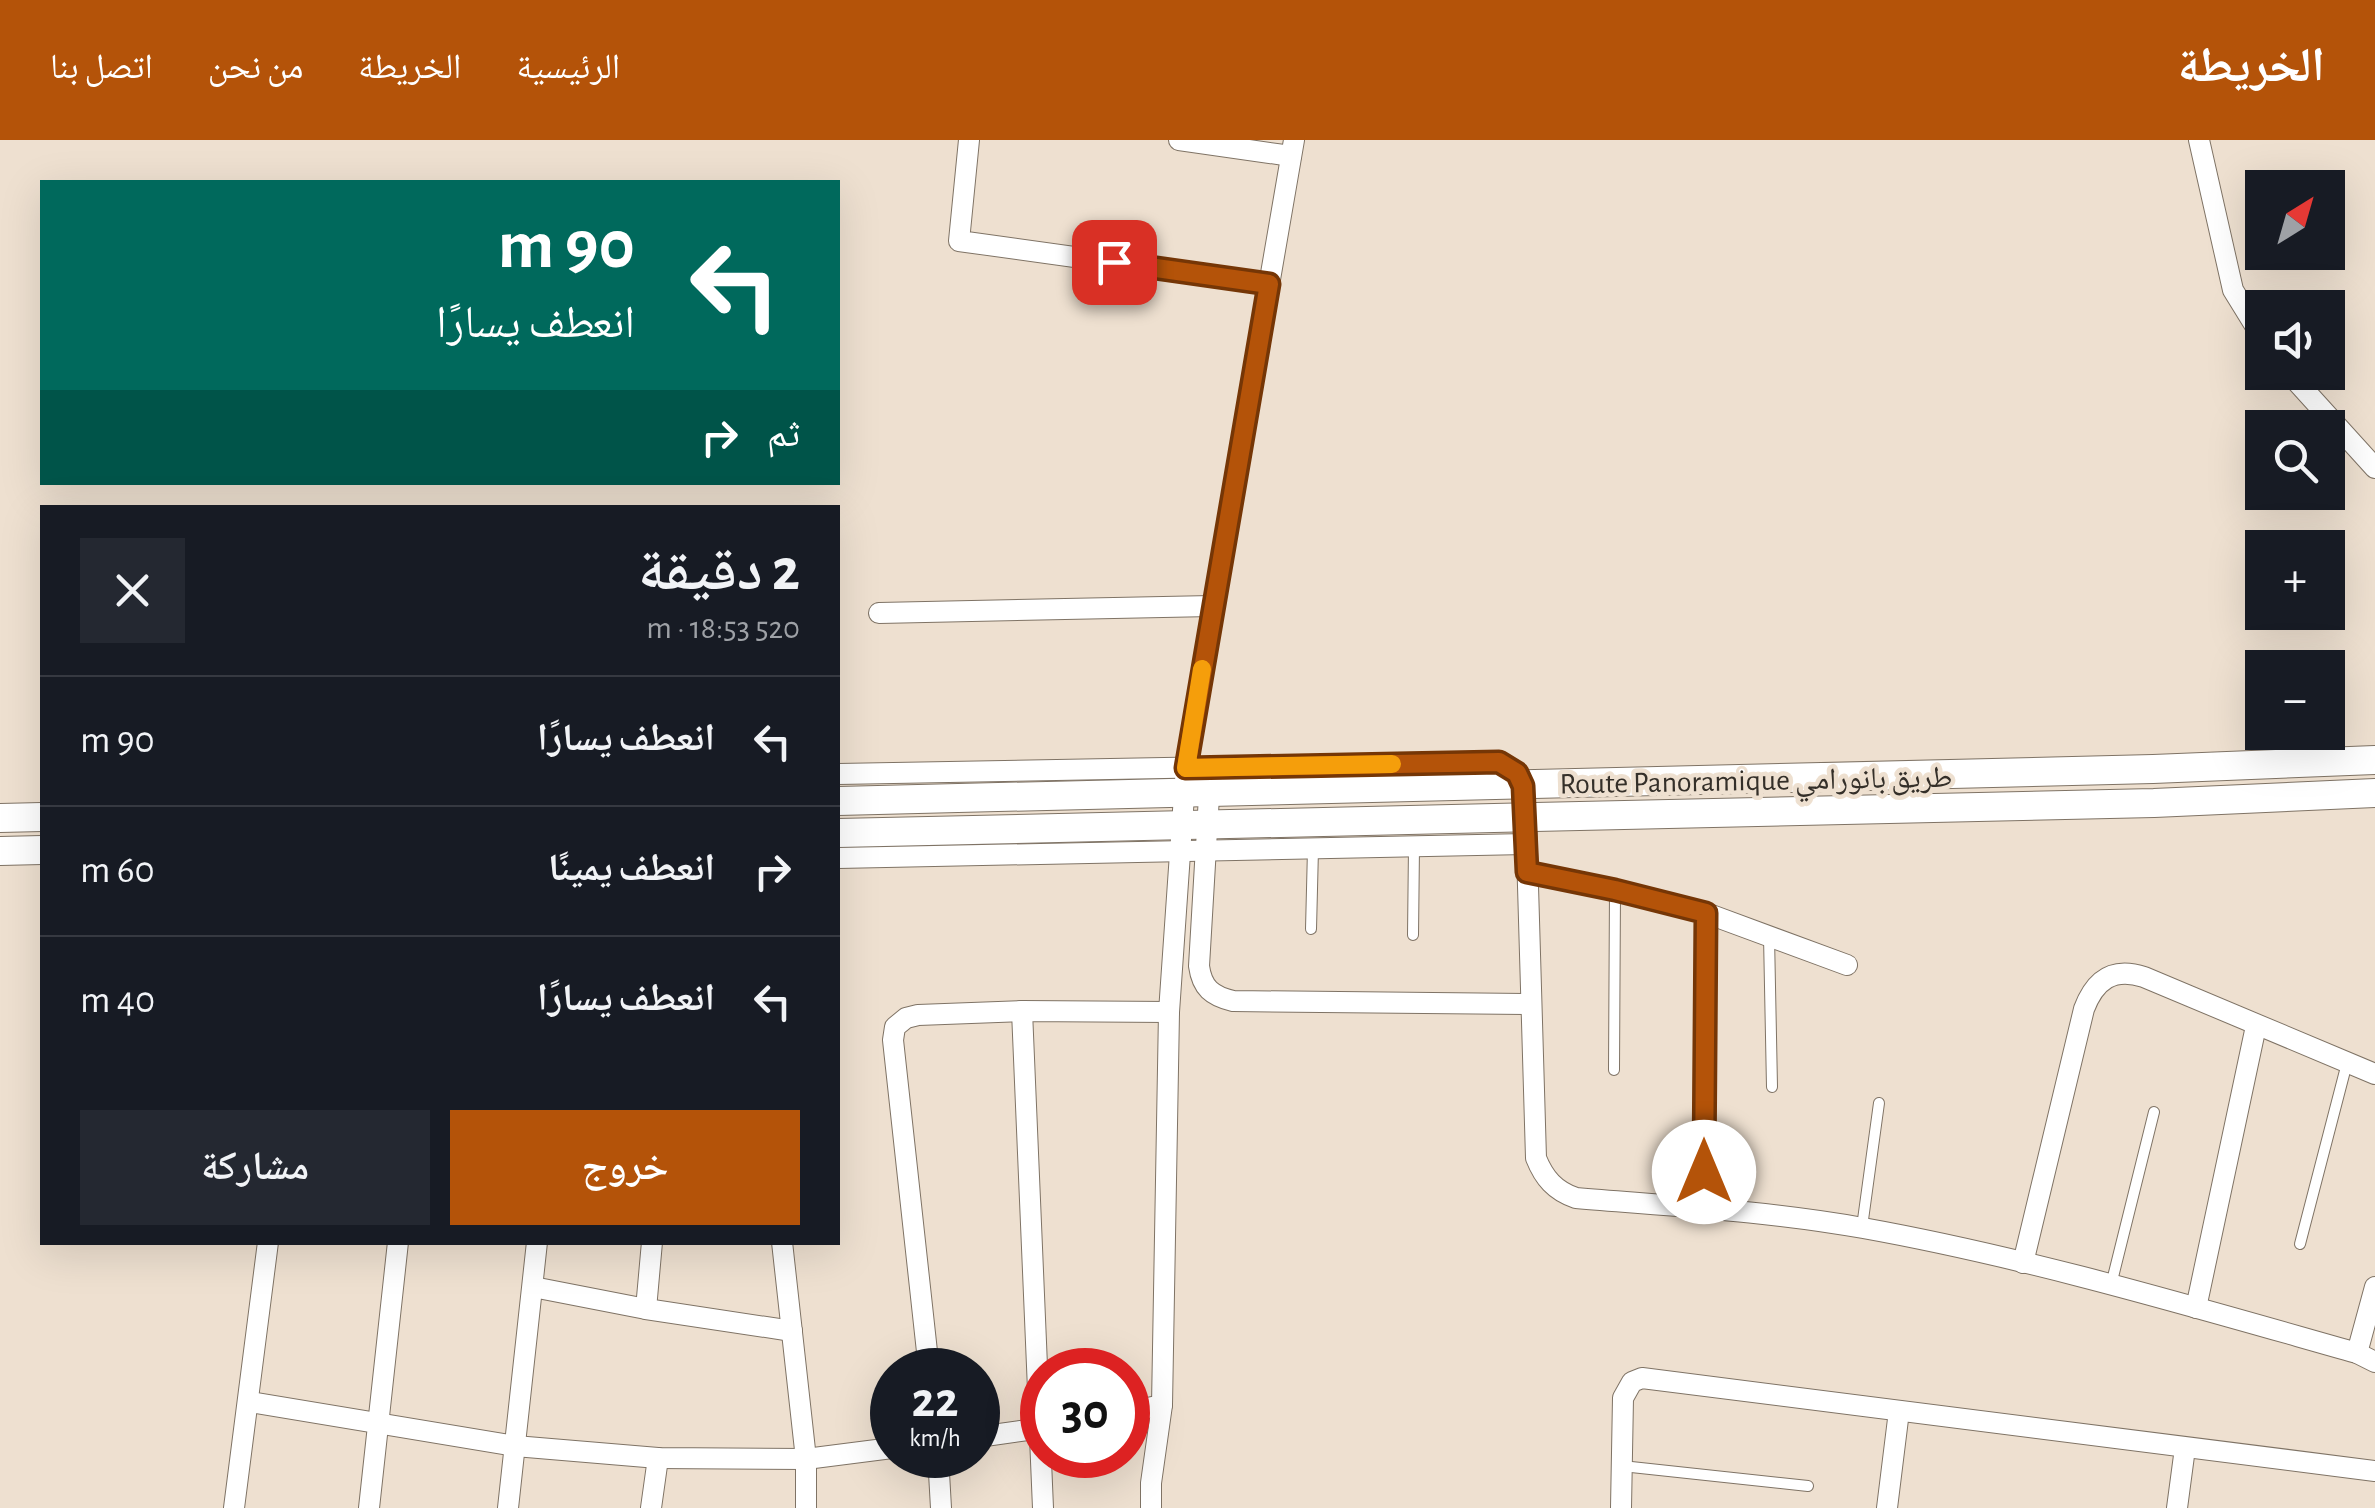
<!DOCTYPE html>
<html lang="ar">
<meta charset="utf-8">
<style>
body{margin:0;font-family:"Alegreya Sans","Noto Naskh Arabic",sans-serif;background:#242831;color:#f1f3f6;direction:rtl;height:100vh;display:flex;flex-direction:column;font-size:38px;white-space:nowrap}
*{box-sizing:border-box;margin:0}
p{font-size:32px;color:#9ea1a6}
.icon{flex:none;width:55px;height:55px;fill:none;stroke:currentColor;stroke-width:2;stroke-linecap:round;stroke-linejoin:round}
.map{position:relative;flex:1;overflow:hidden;direction:ltr}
.drawer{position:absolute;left:40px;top:365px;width:800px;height:740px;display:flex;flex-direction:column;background:#171b24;border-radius:0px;box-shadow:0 10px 40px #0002;direction:rtl}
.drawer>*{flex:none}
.hud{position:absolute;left:40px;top:40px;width:800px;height:305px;border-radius:0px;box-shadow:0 10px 40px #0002;direction:rtl;background:#00695c;color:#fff;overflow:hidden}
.needle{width:65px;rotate:37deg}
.buttons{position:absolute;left:2245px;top:30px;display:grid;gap:20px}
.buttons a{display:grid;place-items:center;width:100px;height:100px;border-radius:0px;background:#171b24;box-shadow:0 10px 40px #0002;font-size:50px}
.speed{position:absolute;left:870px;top:1208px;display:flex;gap:20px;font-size:50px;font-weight:700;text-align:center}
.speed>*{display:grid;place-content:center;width:130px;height:130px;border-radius:50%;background:#171b24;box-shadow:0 10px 40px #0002;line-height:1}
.speed small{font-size:25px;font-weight:400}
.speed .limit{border:15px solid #d22;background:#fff;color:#111}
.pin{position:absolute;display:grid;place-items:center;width:85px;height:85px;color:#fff;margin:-42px;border-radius:20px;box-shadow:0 5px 15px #0006}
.me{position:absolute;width:110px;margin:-55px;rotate:0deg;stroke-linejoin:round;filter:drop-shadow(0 0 8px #0008)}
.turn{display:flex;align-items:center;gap:35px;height:210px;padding:0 40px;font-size:45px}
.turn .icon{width:130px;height:130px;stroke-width:2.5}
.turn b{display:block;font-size:70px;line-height:85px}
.then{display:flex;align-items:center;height:95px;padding:0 40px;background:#0003;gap:20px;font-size:38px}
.round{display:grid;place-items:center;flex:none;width:105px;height:105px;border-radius:0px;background:#242831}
.headline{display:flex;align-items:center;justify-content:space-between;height:170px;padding:0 40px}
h1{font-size:60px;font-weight:600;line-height:75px}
.cta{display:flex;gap:20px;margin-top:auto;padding:20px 40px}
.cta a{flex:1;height:115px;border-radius:0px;background:#b45309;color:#fff;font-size:40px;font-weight:600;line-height:115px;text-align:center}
.cta a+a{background:#242831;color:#f1f3f6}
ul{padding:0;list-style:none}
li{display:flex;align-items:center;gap:30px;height:130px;padding:0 40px;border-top:2px solid #363941}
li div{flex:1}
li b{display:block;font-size:38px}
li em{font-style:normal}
header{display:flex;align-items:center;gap:60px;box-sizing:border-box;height:140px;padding:0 50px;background:#b45309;color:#fff}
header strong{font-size:48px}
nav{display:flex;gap:55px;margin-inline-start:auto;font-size:35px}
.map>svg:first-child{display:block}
</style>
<header>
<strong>الخريطة</strong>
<nav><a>الرئيسية</a><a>الخريطة</a><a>من نحن</a><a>اتصل بنا</a></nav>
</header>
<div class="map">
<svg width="2375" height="1368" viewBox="0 0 2375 1368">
<rect width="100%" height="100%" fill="#eee0d0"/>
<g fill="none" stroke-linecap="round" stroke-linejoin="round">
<defs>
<g id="lane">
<path d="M1311,789l2,-80"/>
<path d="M1413,795l1,-88"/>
<path d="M1769,796l3,151"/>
<path d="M1614,930l1,-179"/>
<path d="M1862,1087l17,-124"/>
<path d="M2300,1104l47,-181"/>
<path d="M2111,1145l43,-173"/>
<path d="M1622,1326l186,20"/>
</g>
<g id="street">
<path d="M969,0l-10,101 310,43"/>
<path d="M1179,0l112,16"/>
<path d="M2199,0l34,150 29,47"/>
<path d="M2288,232l87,96"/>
<path d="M879,473l333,-7"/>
<path d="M838,634l655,-12c31,5 31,29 33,56l10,340c8,20 19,33 40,40 95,8 193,13 287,30 167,30 331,79 494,125l18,9"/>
<path d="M1210,639l-11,187c3,22 13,30 34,35l296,3"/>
<path d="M838,718l688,-14"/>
<path d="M1527,732l88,18 91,23 141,52"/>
<path d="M1022,871l21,497"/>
<path d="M1704,1068l2,-295"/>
<path d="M782,1102l24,217v49"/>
<path d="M2023,1123l61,-254c11,-29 29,-42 60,-32l231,97"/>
<path d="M533,1147l113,22 146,22"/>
<path d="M2196,1168l60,-282"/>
<path d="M646,1169l6,-67"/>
<path d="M2357,1213l18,-66"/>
<path d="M929,1230l-36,-330 2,-13 11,-9 12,-3 104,-4 147,1"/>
<path d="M250,1262l265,44 143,12 148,1 86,-11"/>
<path d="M1128,1272l34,-7"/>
<path d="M978,1297l64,-9"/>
<path d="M938,1315l3,53"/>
<path d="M234,1368l34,-266"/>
<path d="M369,1368l29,-266"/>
<path d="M508,1368l29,-266"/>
<path d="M651,1368l7,-50"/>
<path d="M1151,1368v-25l11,-78 7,-393 17,-245 108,-627"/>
<path d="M1621,1368l2,-110 9,-16 10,-4 733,93"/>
<path d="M1887,1368l12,-97"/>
<path d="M2177,1368l8,-60"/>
</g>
<g id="secondary">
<path d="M838,661l1315,-32 222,-9"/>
<path d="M0,678l42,-1"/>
<path d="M838,693l1316,-30 221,-10"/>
<path d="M0,711l42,-1"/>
</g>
</defs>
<use href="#lane" stroke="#7f7365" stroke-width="12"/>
<use href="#street" stroke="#7f7365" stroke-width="22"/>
<use href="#secondary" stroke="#7f7365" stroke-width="30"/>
<use href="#lane" stroke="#fff" stroke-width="10"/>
<use href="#street" stroke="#fff" stroke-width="20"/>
<use href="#secondary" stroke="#fff" stroke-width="28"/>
</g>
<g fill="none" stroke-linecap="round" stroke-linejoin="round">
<defs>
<path id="route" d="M1114,122l155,22 -83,484 313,-6 18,11 6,13 4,86 88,18 91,23 -2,259"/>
</defs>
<use href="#route" stroke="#753606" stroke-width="25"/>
<use href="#route" stroke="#b45309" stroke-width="18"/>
<path stroke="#f59e0b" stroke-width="18" d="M1202,529l-16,99 206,-4"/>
</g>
<g text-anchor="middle" stroke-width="9" stroke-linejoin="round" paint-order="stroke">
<g font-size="30" fill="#342f29" stroke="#eee0d0">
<text transform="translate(1756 640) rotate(-1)" y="10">Route Panoramique طريق بانورامي</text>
</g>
</g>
</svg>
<div class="buttons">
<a><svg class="needle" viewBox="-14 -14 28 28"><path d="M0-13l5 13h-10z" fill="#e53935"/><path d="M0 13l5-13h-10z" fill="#9ea1a6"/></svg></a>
<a><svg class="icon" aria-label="sound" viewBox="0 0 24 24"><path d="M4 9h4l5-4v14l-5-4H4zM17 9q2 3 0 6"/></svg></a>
<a><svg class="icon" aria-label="search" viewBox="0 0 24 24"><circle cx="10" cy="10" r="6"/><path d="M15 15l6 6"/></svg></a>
<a>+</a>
<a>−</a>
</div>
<div class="speed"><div>22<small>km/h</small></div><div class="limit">30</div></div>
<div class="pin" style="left:1114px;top:122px;background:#d93025"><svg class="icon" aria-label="arrive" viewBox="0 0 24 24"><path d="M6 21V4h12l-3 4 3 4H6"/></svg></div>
<svg class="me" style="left:1704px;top:1032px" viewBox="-20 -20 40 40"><circle r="19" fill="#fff"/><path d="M0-13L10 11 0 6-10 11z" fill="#b45309"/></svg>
<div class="hud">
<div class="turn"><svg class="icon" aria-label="left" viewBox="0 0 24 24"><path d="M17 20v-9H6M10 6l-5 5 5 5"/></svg><div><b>90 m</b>انعطف يسارًا</div></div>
<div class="then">ثم<svg class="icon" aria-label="right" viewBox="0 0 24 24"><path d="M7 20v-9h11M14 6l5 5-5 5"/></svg></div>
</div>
<section class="drawer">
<div class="headline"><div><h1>2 دقيقة</h1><p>520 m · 18:53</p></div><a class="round"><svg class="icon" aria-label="close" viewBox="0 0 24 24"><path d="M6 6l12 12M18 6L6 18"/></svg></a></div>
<ul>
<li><svg class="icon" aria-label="left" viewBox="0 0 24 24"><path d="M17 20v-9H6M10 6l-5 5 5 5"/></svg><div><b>انعطف يسارًا</b></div><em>90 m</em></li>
<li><svg class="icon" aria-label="right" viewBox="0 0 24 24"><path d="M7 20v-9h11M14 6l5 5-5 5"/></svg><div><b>انعطف يمينًا</b></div><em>60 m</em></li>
<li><svg class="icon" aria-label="left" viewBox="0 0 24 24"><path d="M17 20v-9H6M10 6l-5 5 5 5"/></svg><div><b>انعطف يسارًا</b></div><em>40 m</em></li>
</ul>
<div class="cta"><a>خروج</a><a>مشاركة</a></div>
</section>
</div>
